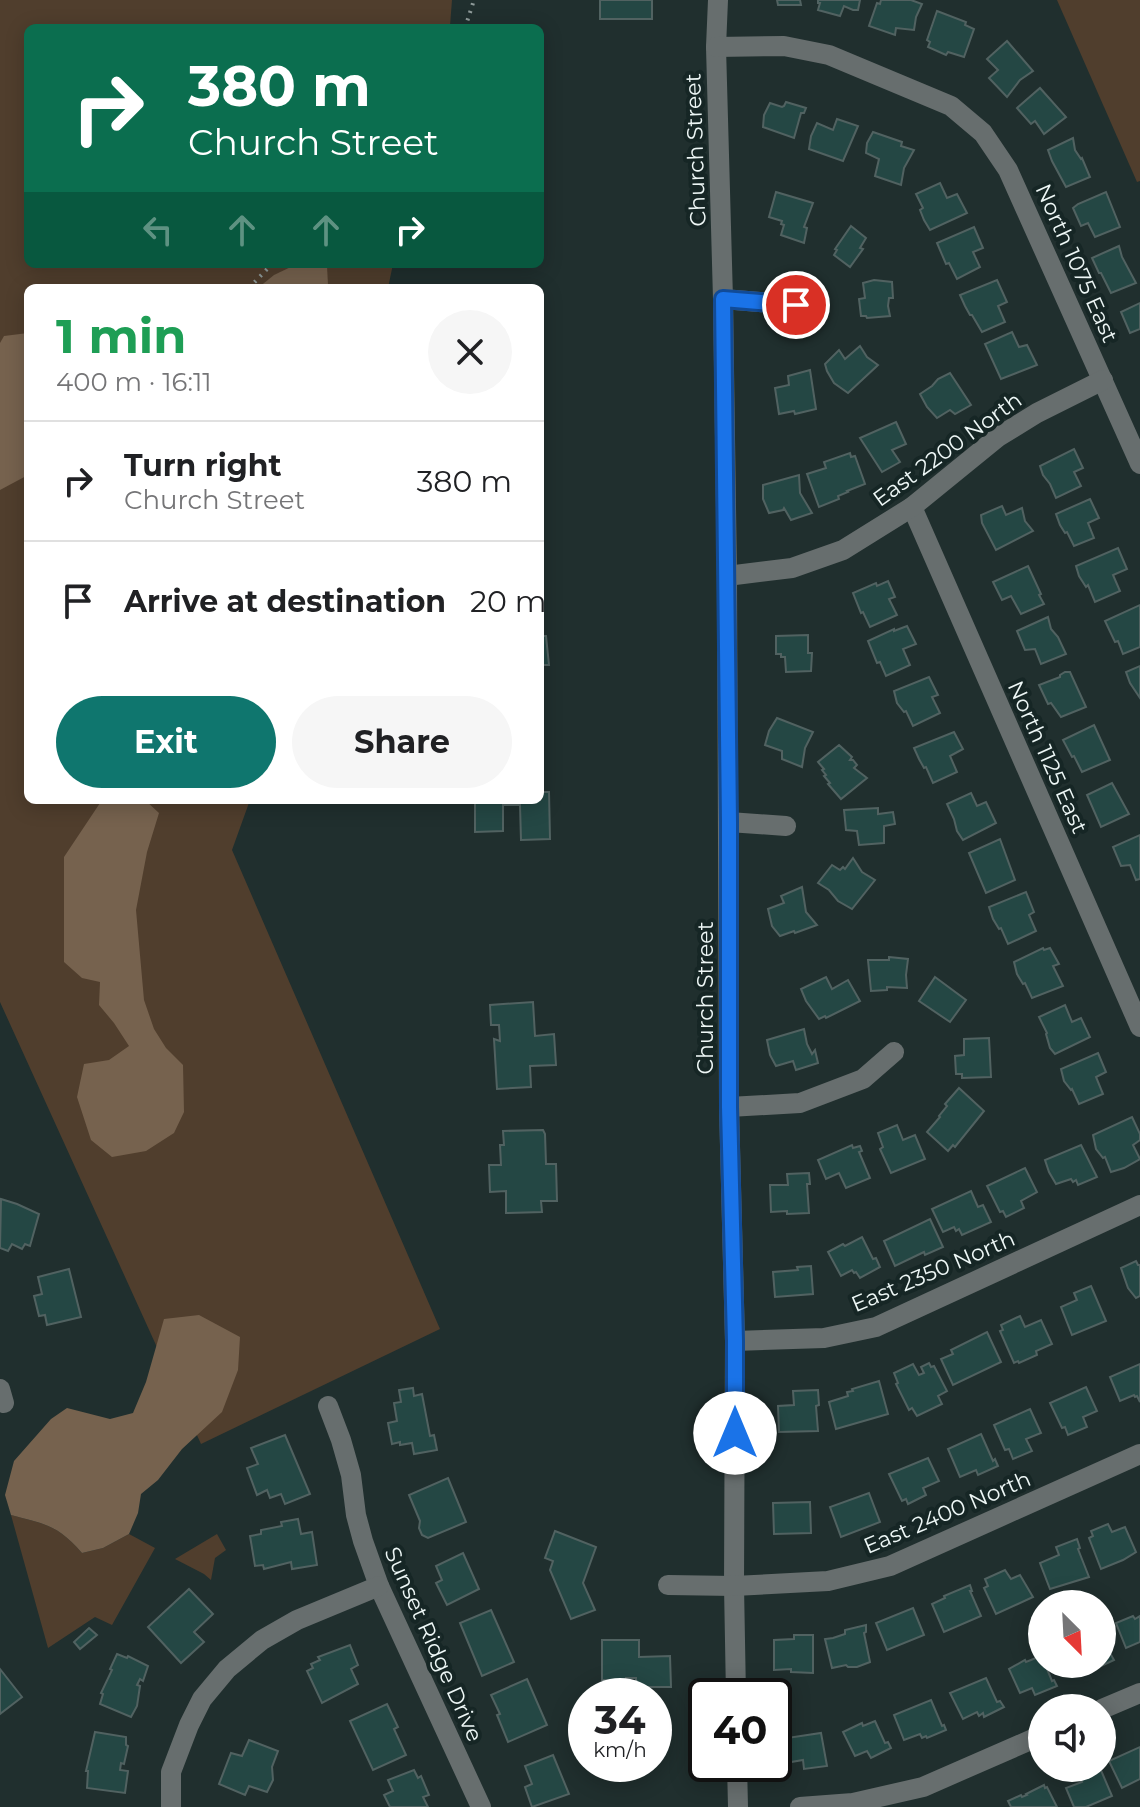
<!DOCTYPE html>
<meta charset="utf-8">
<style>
body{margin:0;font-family:Montserrat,sans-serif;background:#f6f6f6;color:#202124;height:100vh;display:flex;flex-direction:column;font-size:30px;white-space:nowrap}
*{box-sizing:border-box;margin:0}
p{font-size:26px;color:#757577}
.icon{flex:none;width:44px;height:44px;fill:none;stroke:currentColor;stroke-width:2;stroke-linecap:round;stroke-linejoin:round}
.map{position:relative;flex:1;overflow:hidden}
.details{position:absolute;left:24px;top:284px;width:520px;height:520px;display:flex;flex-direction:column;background:#fff;border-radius:12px;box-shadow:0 4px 20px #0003}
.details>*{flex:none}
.hud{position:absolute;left:24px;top:24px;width:520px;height:244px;border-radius:12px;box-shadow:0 4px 20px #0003;background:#0b6e4f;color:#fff;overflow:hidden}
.needle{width:52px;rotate:156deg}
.controls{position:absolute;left:1028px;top:1590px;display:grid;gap:16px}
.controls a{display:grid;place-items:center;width:88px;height:88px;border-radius:50%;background:#fff;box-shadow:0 4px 20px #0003;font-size:40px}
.speed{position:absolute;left:568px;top:1678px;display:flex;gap:16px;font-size:40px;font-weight:700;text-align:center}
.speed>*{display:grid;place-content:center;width:104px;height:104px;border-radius:50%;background:#fff;box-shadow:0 4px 20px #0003;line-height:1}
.speed small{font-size:20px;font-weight:400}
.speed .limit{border:4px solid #111;border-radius:12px;background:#fff;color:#111}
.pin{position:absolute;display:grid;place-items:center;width:68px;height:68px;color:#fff;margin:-34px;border:4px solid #fff;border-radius:50%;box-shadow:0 2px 8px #0007}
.me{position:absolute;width:88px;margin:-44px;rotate:0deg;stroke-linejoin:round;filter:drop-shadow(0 0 6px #0008)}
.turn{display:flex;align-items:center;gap:28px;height:168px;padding:0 32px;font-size:36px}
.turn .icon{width:104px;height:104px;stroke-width:2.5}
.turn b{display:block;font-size:56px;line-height:68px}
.lanes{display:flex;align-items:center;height:76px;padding:0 32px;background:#0003;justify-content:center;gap:40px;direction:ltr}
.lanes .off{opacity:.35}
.round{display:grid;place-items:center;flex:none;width:84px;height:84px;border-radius:42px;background:#f6f6f6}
.head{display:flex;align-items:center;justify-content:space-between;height:136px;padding:0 32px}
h1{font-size:48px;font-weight:700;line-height:60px;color:#1e9e55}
.primary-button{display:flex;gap:16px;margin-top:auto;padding:16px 32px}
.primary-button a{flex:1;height:92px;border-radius:48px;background:#0f766e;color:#fff;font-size:32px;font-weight:700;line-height:92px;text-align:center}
.primary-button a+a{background:#f6f6f6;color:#202124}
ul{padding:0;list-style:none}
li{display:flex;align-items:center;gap:24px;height:120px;padding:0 32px;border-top:2px solid #e0e0e0}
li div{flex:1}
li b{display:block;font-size:30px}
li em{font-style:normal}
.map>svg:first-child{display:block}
</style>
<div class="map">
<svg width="1140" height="1807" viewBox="0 0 1140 1807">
<rect width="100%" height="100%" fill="#202f2e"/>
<g fill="#503e2d">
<path d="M0,0h452l-2,26 14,2h-436v236h365l-5,24h-360v512h222l-18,50 208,479 -239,115 -201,-442z"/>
<path d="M1057,0h83v181l-3,1z"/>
<path d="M11,1515c34,9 47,10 71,38l21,-5 26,-14 26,14 -43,77 -17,-8 -47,31z"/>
<path d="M217,1534l9,16 -11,8 -4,22 -7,-6 -29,-15z"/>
</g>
<g fill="#76624e">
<path d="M297,264h27l3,2 1,19 -3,3h-67l16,-13z"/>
<path d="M28,333v142l-28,15v-147l4,-7z"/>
<path d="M102,800h43l14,13 -12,39 -11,58 8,90 10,29 12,19 17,17 1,47 -10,21 -28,18 -34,6 -21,-17 -14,-43 7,-33 25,-4 20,-14 -15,-23 -15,-18 1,-23 -18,-4 -18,-16v-105z"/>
<path d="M199,1315l41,22 -2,33 -16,42 -40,37 -24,31 -17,14 -3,19 -9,21 -26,14 -21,5c-24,-28 -37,-29 -71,-38l-6,-20 9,-34 37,-42 16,-11 43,11 23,-6 13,-31 18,-63z"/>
</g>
<g fill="#244744" stroke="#516261" stroke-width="2">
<rect x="600" y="0" width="52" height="19"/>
<path d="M777,0h23l1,5h-23z"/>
<path d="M818,0h42l-2,10h-5l-9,-4 -4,10 -22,-6 2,-7h-2z"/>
<path d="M881,0h30l11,4 -6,13 -2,13 -18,-2 -1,7 -26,-9 8,-23 3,1z"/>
<path d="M937,11l29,11 -1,3 9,4 -10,28 -16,-5 -2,3 -18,-8 2,-5 -3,-2z"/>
<path d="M1007,41l26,30 -13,9 -13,17 -18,-19 9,-8 -11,-11z"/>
<path d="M1040,88l26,29 -22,17 -9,-13 -4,3 -14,-16z"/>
<path d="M786,102l20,6 -2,5h-3l-7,25 -31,-11 1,-12 6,-12 12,4 2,-1z"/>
<path d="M837,119l21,7 -15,35 -34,-12 2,-13 6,-13 16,7z"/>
<path d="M873,132l29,10 -1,4 13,4 -10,18 -3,17 -26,-9 4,-17 -13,-6 1,-10z"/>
<path d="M1073,138l2,12 6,9 1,-1 8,19 -24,10 -14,-26 -4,-11z"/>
<path d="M940,183l7,15 10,-4 10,19 -37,17 -6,-10 -4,-10 3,-2 -7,-14z"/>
<path d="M776,192l37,11 -9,24 3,1 -3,15 -23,-8 3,-10 -3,-1 1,-3 -13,-4z"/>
<path d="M1106,192l14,35 -25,10 -7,-14 -7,3 -8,-18 5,-4z"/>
<path d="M851,226l15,12 -6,10 3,1 -13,18 -16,-12 3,-5 -2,-1z"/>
<path d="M974,227l9,21 -10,4 7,15 -23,12 -8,-16 -3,1 -9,-21z"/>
<path d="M1119,246l3,11 14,26 -25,10 -10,-20h-2l-7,-15z"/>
<path d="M874,280l18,2 1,16h-4l-1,8 2,10 -23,2 -1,-2h-5l-2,-17 6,-1 -2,-15z"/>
<path d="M997,280l10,22 -9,4 7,16 -23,10 -10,-17h-2l-5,-9 -5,-11z"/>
<path d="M1140,303v26l-10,4 -9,-21z"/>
<path d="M1012,332l7,15 8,-2 10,20 -36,14 -16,-35z"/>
<path d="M860,346l7,11 11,8 -30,28 -14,-10 -7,-12 -2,-7 14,-14 6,9z"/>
<path d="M810,370l6,39 -21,5 -1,-3 -15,3 -4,-26 14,-3 -1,-9z"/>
<path d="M950,373l21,32 -16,9 -5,-4 -13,8 -10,-11 -7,-13 12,-8 6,-7z"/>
<path d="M896,422l10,22 -14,6 8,12 -18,10 -22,-34z"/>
<path d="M1074,449l9,19 -9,4 7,14 -25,12 -6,-14 -7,-9 -3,-9z"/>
<path d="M850,453l1,4 4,-1 10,28 -18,7 1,1 -10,4 1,3 -20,8 -12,-33 19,-6 -2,-6z"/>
<path d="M799,475l1,18 12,20 -21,7 -7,-12 -1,2 -14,3 -6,-14v-14z"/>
<path d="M1090,499l9,19 -11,5 6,15 -20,8 -7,-14 -2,1 -5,-8 -4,-11z"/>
<path d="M1002,506l4,9 16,-7 3,13 8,10 -37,19 -14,-27 -1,-8z"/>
<path d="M1118,548l9,21 -14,6 7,16 -25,11 -7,-17 -2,2 -7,-11 -3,-10z"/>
<path d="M1028,566l13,28 -2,1 5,9 -23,10 -10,-18 -9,4 -9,-18z"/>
<path d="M888,581l7,16 -6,2 8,16 -27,12 -7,-15 -2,1 -8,-20 23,-10 1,3z"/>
<path d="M1140,605v42l-17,7 -5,-13 -3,1 -10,-21z"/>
<path d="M1048,617l3,12 7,8 8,17 -25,10 -6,-15 -10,1 -8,-19z"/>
<path d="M907,626l9,18 -13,5 7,16 -24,11 -6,-14 -3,1 -9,-22 26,-12v2z"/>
<path d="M808,635v18h4l-1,18 -25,1 -1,-15h-4v-3h-5v-18z"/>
<path d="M540,636h6l3,29h-9z"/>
<path d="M1140,666v32l-10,-15 -4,-11z"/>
<path d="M1065,672h5l16,35 -25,10 -10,-14 -3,1 -9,-19 21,-8v-2z"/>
<path d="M929,677l9,18 -6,2 8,16 -27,13 -7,-15 -2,1 -7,-9 -3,-12z"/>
<path d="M777,718l36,14 -8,16 -3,19 -20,-8v-8l-17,-6 4,-14z"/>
<path d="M1094,725l16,35 -28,12 -8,-16 -2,1 -9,-17z"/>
<path d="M954,732l9,17 -13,7 7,16 -24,11 -7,-16 -2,1 -5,-9 -5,-11z"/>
<path d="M839,745l13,12 -2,3h3l4,5 -3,3 13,10 -26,21 -13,-15 2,-1 -6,-7 2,-1 -4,-5 2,-1 -6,-7z"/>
<path d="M1112,783l17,31 -28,13 -14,-32z"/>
<path d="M540,792h9l1,47 -29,1 -1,-35h-17v26l-28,1v-32h65z"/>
<path d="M971,793l6,13 9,-4 10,21 -33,17 -6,-9 -3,-12 -7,-15z"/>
<path d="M878,808v6l15,-2 2,12 -11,2v17l-25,2 -2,-14 -11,-1 -2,-20z"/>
<path d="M1140,835v44l-4,1 -6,-15 -9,1 -8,-19z"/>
<path d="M1000,839l15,41 -29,13 -17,-40z"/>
<path d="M853,858l9,14 13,8 -23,29 -14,-8 -9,-11 -11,-7 14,-18 8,5 3,-3 2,2z"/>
<path d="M802,887l4,25 11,13 -22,8 -1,-2 -14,5 -8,-10 -4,-17 16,-6 -3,-7z"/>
<path d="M1026,892l8,20 -5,3 7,16 -28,13 -7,-16 -2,1 -6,-10 -4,-12z"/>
<path d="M1043,948l1,2 6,-2 9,16 -6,2 10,20 -31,12 -7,-15 -2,1 -6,-10 -3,-12z"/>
<path d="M889,957l19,2 -2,16 1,13 -20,-1v3l-16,1 -3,-31h21z"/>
<path d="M826,977l6,12 16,-9 12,21 -34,17 -1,-2 -6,3 -13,-18 -5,-12z"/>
<path d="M935,977l31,23 -16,22 -31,-21z"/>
<path d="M533,1002l2,34 19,-2 2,31 -26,1 1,21 -34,2 -3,-50 6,2 -1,-16h-8l-1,-20z"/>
<path d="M1065,1005l7,17 9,-4 9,19 -35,17 -5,-6 -4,-14 1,-1 -8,-16z"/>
<path d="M804,1029l3,15 5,10 3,-4 3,13 -22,7 -3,-9 -17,5 -6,-11 -3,-15z"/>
<path d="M989,1038l2,39 -29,1v-4h-6l-1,-18 9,-1v-16z"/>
<path d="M1098,1053l8,19 -10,5 7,17 -24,10 -7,-15 -1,1 -7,-9 -3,-12z"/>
<path d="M959,1088l25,23 -29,36 -2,-2 -5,6 -21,-19 13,-15 -1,-1 8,-10 -2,-2z"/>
<path d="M1132,1117l8,17v6l-7,5 7,14 -16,9 -13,4 -6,-15 -2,1 -7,-9 -3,-14z"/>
<path d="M897,1125l6,15 12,-5 10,24 -34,14 -11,-24 3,-2 -5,-14z"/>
<path d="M543,1130l2,4 1,30h10l1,37h-16l1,11 -36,1v-22l-16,1 -1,-27h12l-1,-20h4l-1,-14z"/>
<path d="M852,1145l1,3 7,-2 2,5 -3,1 11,26 -24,10 -7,-15 -13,6 -8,-19z"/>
<path d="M1081,1145l16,32 -19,8 -2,-5 -3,2 -2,-3 -15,5 -7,-12 -4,-12z"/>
<path d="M1025,1168l12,24 -16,9 3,7 -18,9 -3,-6 -3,1 -13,-26z"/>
<path d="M809,1173l1,11h-3l2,29 -22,1v-3l-16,1 -1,-27h18l-1,-11z"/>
<path d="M971,1191l7,16 5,-2 8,17 -29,13 -3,-6 -3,2 -2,-4 -11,5 -11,-23z"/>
<path d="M1,1199l16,5 22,10 -9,32 -5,-2 -3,5 -10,-5 -4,7 -8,-3z"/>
<path d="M930,1219l13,28 -18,8 -1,-3 -29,14 -11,-25z"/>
<path d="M862,1237l11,22 3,-1 4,9 -20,11 -4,-6 -2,1 -2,-3 -11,6 -13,-24 15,-8 2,2z"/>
<path d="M1136,1261l2,4h2v31l-4,2 -8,-10 -7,-20z"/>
<path d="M811,1266l2,28 -38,3 -2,-25 25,-2 -1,-3z"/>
<path d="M69,1269l12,48 -34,8 -2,-10 -6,1 -5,-20 8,-2 -4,-17z"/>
<path d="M1091,1286l15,35 -34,14 -11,-28 16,-7 -3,-7z"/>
<path d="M1020,1316l5,11 16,-7 11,24 -16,7 1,4 -18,8 -1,-2 -4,2 -14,-32 3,-1 -2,-5z"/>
<path d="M987,1332l14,30 -48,23 -12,-26 12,-5 -2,-4z"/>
<path d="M929,1363l2,4 3,-1 13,25 -9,5 4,8 -25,12 -5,-8 -3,2 -13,-26 2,-1 -4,-10 19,-9 6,11 5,-2 -3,-6z"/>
<path d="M1140,1364v38l-3,-6 -2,1 -1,-2 -14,6 -10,-24z"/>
<path d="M879,1381l9,33 -52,15 -7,-27 19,-6 -1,-4 6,-1 -1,-2z"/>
<path d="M1086,1387l11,24 -14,6 4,10 -19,8 -3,-8 -3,1 -12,-25z"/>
<path d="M413,1388l1,8 8,-2 8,42 4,-1 3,15 -23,4 -2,-11 -12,2v-3l-8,2 -4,-21 9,-2 -3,-18 7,-1 -2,-12z"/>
<path d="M818,1390l1,15 -3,1 2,25 -39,1 -1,-26 16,-1 -1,-14z"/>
<path d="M1030,1409l11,24 -15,6 6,12 -19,8 -4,-10 -4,1 -11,-25z"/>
<path d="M981,1434l12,27 2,-2 3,7 -20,9 -2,-5 -16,7 -12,-28z"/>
<path d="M285,1435l25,59 -25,10 -4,-10 -11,4 -3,-8 -10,5 -10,-27 11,-4 -7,-16z"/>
<path d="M928,1458l11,23 -16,7 3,7 -18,9 -2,-5 -4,2 -13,-27z"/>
<path d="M448,1478l18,44 -38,16 -6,-3 -3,-7 1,-7 -11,-26z"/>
<path d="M869,1493l11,29 -39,15 -11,-30z"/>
<path d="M810,1502l1,31 -37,1 -1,-31z"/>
<path d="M298,1519l3,15 11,-2 5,33 -25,4 -1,-7 -27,7 -1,-4 -8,1 -5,-30 11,-2v-4l21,-4 -1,-4z"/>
<path d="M1108,1524l4,8 13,-5 11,25 -13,8 -22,9 -12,-31 4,-2 -2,-5z"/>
<path d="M555,1531l41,16 -13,36 12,27 -24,9 -21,-49 3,-9 -8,-3z"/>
<path d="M1077,1539l3,9 -2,1 11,28 -39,12 -10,-26 19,-8 -3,-8z"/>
<path d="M463,1553l16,36 -32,16 -11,-22 6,-3 -6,-14z"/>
<path d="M1005,1570l6,9 9,-4 13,22 -37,17 -12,-26 4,-2 -3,-7z"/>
<path d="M970,1585l2,6h-2l11,25 -37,16 -12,-28 13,-6 -1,-2z"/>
<path d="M189,1589l24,25 -19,18 10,10 -23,21 -33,-36z"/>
<path d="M913,1608l11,27 -37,15 -11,-27z"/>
<path d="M491,1610l23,52 -32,14 -22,-53z"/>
<path d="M1133,1616l2,3 5,-3v26l-14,6 -10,-25z"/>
<path d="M866,1625v7l-2,1 6,29 -13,5h-9l-2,-2 -14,3 -7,-29 8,-1 12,-4v-4z"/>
<path d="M89,1628l8,7 -17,14 -6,-7z"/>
<path d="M794,1635h19v38l-22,-1v-3l-17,1v-30l20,-1z"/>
<path d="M602,1640h37v17l31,-1 1,31h-35v-9h-10l1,11h-10l-1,-9h-14z"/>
<path d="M1102,1641l6,13 2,-1 4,7 -19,9 -2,-5h-4h13z"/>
<path d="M350,1645l8,20 -7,4 7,15 -36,19 -15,-32 6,-3 -2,-4 9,-4 -2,-3z"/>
<path d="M117,1654l10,4 1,-2 20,10 -5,15 -3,-2 -3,6 3,1 -3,20 -6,11 -31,-13 3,-10 -2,-1 11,-23 -2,-1z"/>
<path d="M1041,1656l1,8h3l7,17 2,-1 3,6 -22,9 -3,-7 -12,5 -11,-24 16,-9 1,2z"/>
<path d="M0,1669l22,28 -22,17z"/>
<path d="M986,1678l11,24 3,-1 4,6 -20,10 -1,-4 -4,3 -2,-4 -14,7 -13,-26z"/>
<path d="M527,1679l20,46 -39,17 -11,-27 3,-1 -9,-19z"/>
<path d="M931,1700l11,26 2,-1 2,5 -19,8 -1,-2 -4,2 -2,-4 -16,6 -10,-25z"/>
<path d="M387,1704l11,23 -4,2 12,26 -33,15 -23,-49z"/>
<path d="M875,1721l10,22 3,-1 3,6 -20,10 -4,-7 -12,5 -12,-24 19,-9 1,3z"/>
<path d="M95,1732l31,5v8l2,1 -4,18 -3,-1 -1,7 8,1 -3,22 -38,-5 1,-17h-2z"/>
<path d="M821,1733l6,33 -23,3 -1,-9 -12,2 -4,-24z"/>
<path d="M249,1740l29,11 -6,16 1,13 -6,12 -18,-6 -4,9 -26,-11 12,-31 11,3z"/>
<path d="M1140,1747v32l-18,9 -13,-27z"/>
<path d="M553,1755l16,39 -37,13 -7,-20 7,-3 -7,-18z"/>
<path d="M1100,1768l12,28 -26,11h-12l-8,-19 16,-6 -1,-2 3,-1 -2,-4z"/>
<path d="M414,1770l4,8 3,-2 8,19 -6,2 5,10h-38l-6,-12 9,-4 -5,-11z"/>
<path d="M1044,1785l1,3 2,-1 10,20h-46l-3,-6 13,-6 1,2 5,-2 -1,-1z"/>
</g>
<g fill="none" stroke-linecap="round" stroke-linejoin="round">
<g stroke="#8f9b9a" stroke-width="4" stroke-dasharray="2 6" stroke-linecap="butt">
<path d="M465,28l9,-28"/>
<path d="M249,288l23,-24"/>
</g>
<g stroke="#676e6e" stroke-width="20">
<path d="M718,0l-2,47 7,252 4,277 2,531 6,234 -1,245 2,110"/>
<path d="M716,47l68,-1 45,9 122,51 32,27 25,37 132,294"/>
<path d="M723,299l73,6"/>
<path d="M912,507l228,520"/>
<path d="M727,576l65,-8 51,-18 69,-43 86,-70 39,-24 66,-33"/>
<path d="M729,822l57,4"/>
<path d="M729,1107l71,-4 63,-24 31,-27"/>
<path d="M735,1341l89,-3 52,-11 264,-122"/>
<path d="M0,1389l4,14"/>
<path d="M328,1406l13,34 10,35 5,40 7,26 16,45 102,221"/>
<path d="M668,1585l66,1 94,-5 62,-15 250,-112"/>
<path d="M1102,1709l38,-16"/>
<path d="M737,1764l1,43"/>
<path d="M171,1807v-35l18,-47 13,-26 25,-30 35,-29 35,-20 82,-34"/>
<path d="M800,1807l53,-4 70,-16 119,-52"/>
</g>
</g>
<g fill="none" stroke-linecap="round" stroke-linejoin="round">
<defs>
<path id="route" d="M735,1433v-92l-6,-234v-285l-6,-523 73,6"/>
</defs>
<use href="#route" stroke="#114b97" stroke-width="20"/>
<use href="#route" stroke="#1a73e8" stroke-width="14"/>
</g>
<g text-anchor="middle" stroke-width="8" stroke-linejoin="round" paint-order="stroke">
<g font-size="22" fill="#eef7f6" stroke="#162625">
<text transform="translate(695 150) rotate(-92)" y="8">Church Street</text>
<text transform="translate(1077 263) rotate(66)" y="8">North 1075 East</text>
<text transform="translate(947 449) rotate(-36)" y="8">East 2200 North</text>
<text transform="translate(1048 757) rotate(66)" y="8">North 1125 East</text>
<text transform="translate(705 998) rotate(-90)" y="8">Church Street</text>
<text transform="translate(933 1271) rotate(-23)" y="8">East 2350 North</text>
<text transform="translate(947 1512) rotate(-23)" y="8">East 2400 North</text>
<text transform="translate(434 1644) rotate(66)" y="8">Sunset Ridge Drive</text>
</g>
</g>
</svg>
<div class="controls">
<a><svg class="needle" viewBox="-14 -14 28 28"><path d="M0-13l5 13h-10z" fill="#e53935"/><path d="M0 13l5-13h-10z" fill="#757577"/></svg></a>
<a><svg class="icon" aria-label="sound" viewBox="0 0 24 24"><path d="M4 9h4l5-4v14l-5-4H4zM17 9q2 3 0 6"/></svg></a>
</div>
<div class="speed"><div>34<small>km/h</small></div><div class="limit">40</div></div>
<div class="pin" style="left:796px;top:305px;background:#d93025"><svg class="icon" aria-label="arrive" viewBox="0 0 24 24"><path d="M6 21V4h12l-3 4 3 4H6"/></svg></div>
<svg class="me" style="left:735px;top:1433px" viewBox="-20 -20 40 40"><circle r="19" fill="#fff"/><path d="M0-13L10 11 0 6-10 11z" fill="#1a73e8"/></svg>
<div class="hud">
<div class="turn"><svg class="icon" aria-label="right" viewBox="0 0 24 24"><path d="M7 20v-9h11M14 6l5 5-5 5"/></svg><div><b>380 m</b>Church Street</div></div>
<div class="lanes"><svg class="icon off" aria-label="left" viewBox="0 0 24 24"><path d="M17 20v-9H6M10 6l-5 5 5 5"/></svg><svg class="icon off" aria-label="ahead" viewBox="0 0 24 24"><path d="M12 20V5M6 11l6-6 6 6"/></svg><svg class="icon off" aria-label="ahead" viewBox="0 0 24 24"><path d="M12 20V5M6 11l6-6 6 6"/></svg><svg class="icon" aria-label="right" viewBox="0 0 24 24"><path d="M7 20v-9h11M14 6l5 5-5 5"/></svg></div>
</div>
<section class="details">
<div class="head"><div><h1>1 min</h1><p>400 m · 16:11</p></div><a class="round"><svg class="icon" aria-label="close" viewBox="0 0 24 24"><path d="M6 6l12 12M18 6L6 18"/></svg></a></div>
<ul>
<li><svg class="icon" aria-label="right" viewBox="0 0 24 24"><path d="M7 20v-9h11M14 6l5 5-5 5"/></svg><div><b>Turn right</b><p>Church Street</p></div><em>380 m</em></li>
<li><svg class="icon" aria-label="arrive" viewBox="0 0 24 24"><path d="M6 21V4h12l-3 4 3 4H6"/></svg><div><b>Arrive at destination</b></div><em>20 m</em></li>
</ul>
<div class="primary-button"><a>Exit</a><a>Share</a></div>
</section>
</div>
